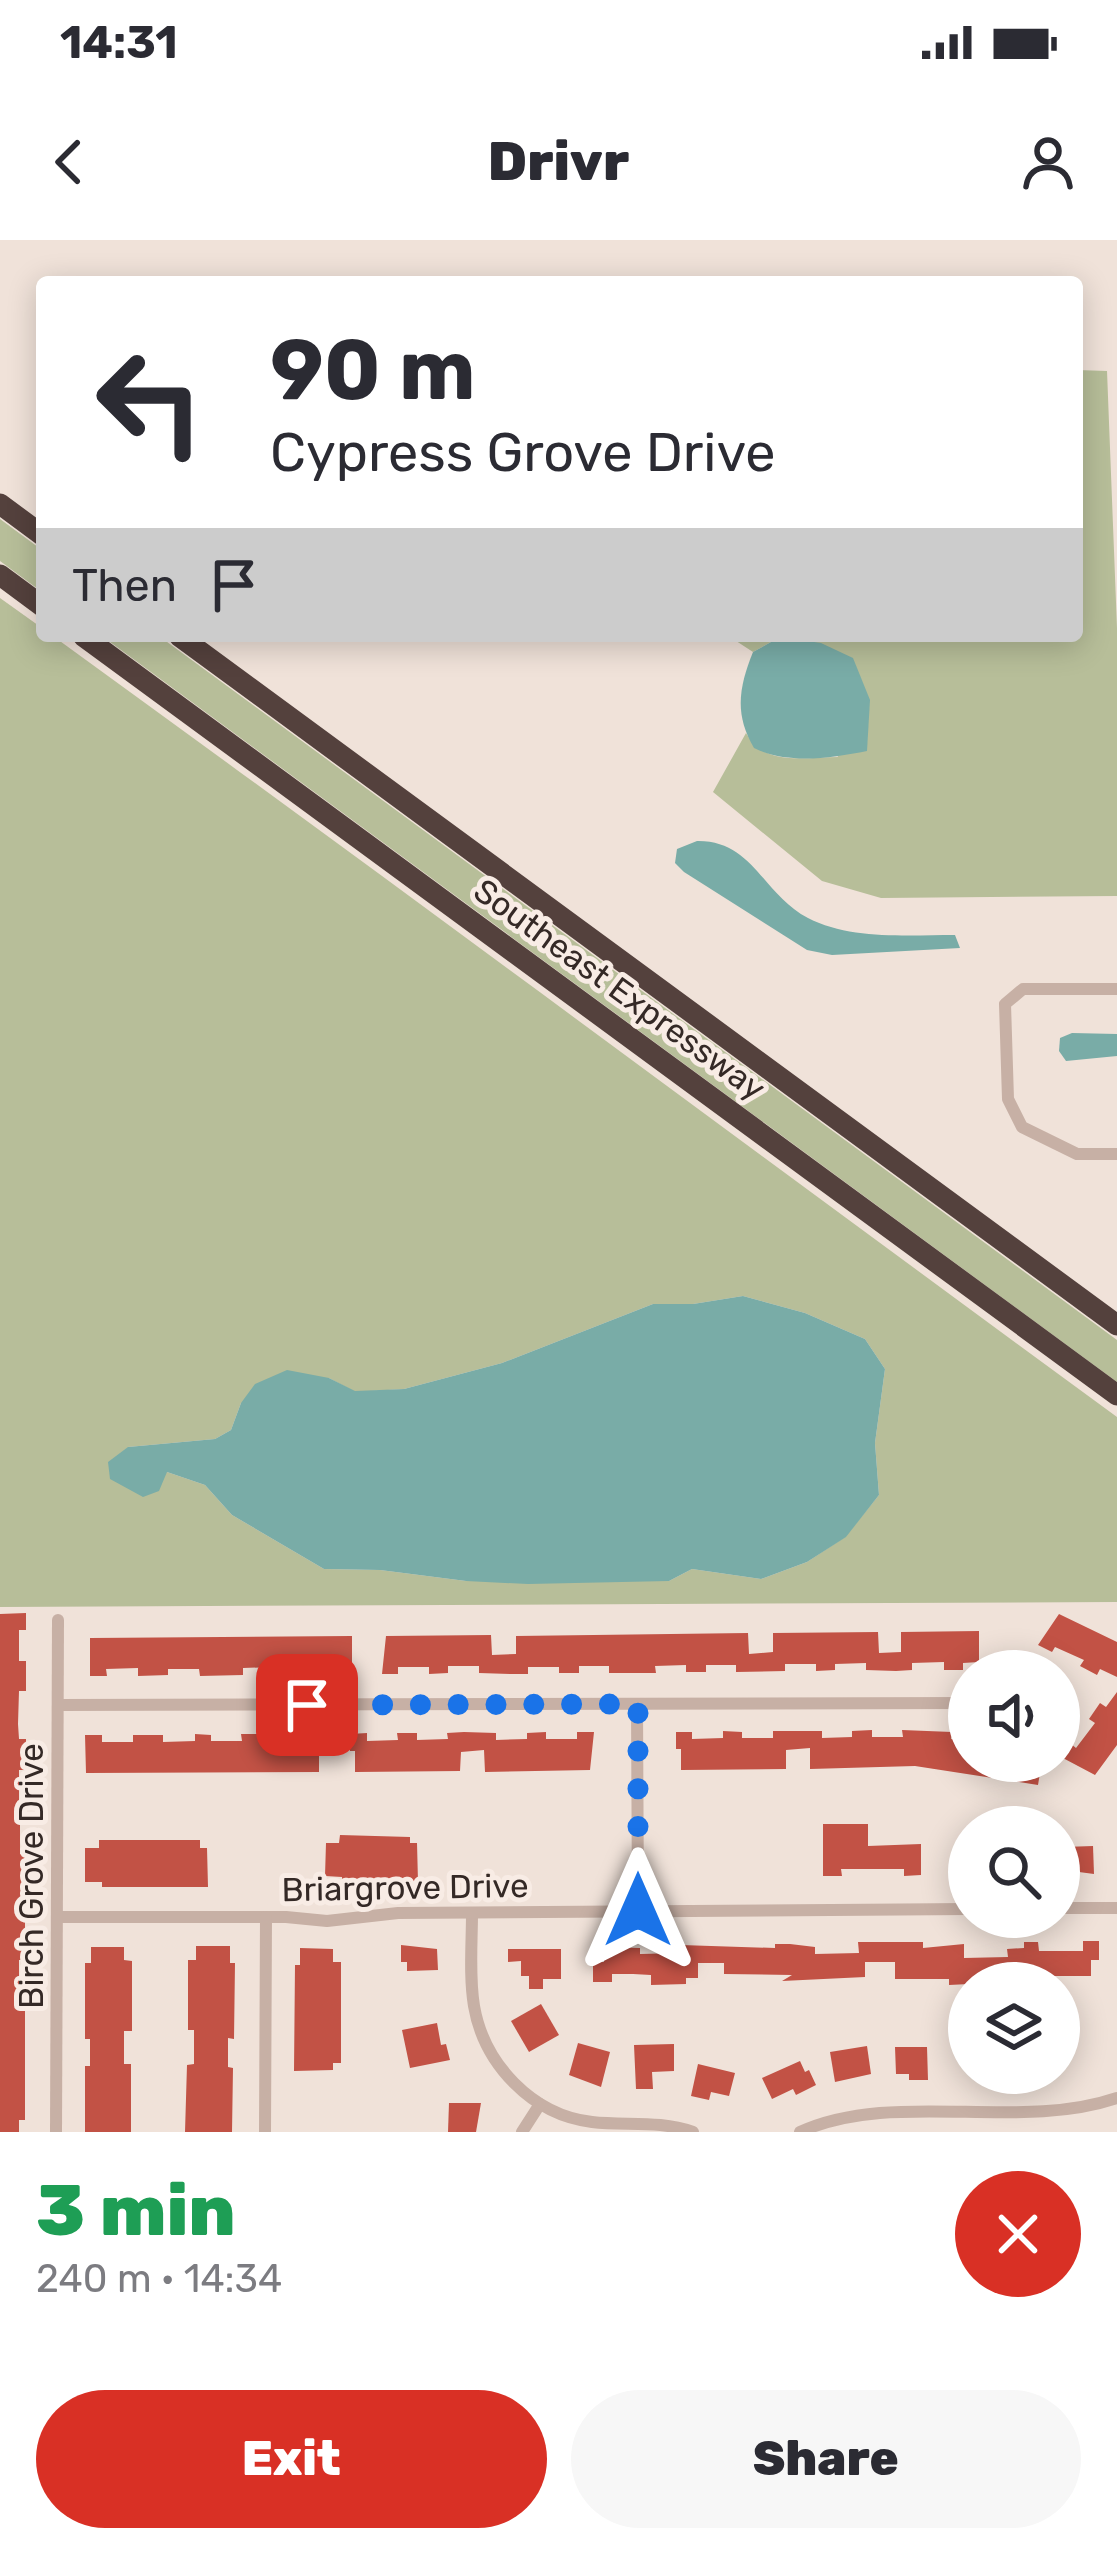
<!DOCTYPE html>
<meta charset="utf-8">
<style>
body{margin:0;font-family:Rubik,sans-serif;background:#f7f7f7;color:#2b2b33;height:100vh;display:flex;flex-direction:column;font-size:45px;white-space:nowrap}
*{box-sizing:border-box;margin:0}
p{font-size:39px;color:#7c7c81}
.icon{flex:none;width:66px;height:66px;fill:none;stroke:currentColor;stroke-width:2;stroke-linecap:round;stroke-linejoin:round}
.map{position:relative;height:1892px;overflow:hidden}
.panel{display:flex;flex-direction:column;background:#fff;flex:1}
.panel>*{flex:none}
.hud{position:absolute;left:36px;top:36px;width:1047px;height:366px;border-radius:12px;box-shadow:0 6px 30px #0003;background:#fff;color:#2b2b33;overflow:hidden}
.buttons{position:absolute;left:948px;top:1410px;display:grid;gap:24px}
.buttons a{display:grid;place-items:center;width:132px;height:132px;border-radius:50%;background:#fff;box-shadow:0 6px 30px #0003;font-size:60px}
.pin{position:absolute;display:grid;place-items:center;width:102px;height:102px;color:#fff;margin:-51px;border-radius:24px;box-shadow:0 6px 18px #0006}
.me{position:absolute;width:132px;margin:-66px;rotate:0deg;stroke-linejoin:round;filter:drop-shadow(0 0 9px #0008)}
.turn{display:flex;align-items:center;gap:42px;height:252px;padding:0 36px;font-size:54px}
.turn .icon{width:156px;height:156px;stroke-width:2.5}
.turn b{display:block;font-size:84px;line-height:102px}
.then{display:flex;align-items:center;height:114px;padding:0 36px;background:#0003;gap:24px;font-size:45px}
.round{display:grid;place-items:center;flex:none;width:126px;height:126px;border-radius:63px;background:#f7f7f7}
.summary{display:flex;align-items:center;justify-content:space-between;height:204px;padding:0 36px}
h1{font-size:72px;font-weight:800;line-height:90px;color:#1e9e55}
.button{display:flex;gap:24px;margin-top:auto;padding:24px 36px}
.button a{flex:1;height:138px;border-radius:72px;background:#d93025;color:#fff;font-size:48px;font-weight:800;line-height:138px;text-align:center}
.button a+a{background:#f7f7f7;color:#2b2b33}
.status{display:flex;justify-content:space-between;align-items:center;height:84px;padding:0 60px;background:#fff;direction:ltr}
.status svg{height:33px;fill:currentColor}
header{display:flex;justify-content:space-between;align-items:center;height:156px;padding:0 36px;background:#fff;font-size:54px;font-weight:800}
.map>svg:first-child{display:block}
</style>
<div class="status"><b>14:31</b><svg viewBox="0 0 49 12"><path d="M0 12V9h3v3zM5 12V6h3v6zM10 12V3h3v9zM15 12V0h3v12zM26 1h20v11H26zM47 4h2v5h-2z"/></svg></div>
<header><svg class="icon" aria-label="back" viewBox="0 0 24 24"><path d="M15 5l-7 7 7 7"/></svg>Drivr<svg class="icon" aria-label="person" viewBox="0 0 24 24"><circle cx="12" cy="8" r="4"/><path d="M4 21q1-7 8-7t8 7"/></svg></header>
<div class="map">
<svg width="1117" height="1892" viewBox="0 0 1117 1892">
<rect width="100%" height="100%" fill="#f0e2d9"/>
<g fill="#b7be99" fill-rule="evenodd">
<path d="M1077,130l30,1 10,257v268l-236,2 -59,-17 -109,-89 33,-59c19,34 58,24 92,24l-58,-120 -27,15 -23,-15 347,-1z"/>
<path d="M0,279l42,31v42l-42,-31z"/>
<path d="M0,358l42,30v8h11c356,258 709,521 1064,781v185l-1117,5zM743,1056l62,17 60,26 20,30 -10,74 4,52 -34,42 -38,25 -46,17 -69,-10 -23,12h-203l-86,-11 -56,-1 -92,-54 -27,-30 -38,-13 -39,-25 87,-8 16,-9 10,-27 88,-25 26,14 49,-3 98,-26 151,-59h40z"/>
<path d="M102,396h57l958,704v42z"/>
</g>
<g fill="#79aca7">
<path d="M780,397l41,6 32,15 17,42 -3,51c-36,7 -80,14 -113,-3 -20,-34 -15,-61 -1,-96z"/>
<path d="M697,601c56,-1 66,54 111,77 42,22 100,17 147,17l5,13 -128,7 -25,-5 -123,-78 -9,-9 2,-14z"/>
<path d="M1072,793l45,1v22l-51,5 -7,-10 1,-13z"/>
<path d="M743,1056l62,17 60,26 20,30 -10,74 4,52 -33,42 -39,25 -46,17 -69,-10 -23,12 -141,3 -62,-3 -86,-11 -56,-1 -92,-54 -27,-30 -38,-13 -8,19 -16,6 -33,-18 -2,-17 20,-15 87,-8 16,-9 10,-27 14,-19 32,-14 42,8 26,13 49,-2 98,-26 151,-59h40z"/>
</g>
<g fill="#c25245">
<path d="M26,1373v17h-7v31h7v30h-7l-1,33 1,15h7v31h-7v30h7v17h-6v37h5v106h-6v28h6v132h-6v12h-19v-518z"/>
<path d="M1059,1374l58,28v35l-17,-8 -3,6 -17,-9 4,-6 -29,-13 -3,5 -14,-7z"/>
<path d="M979,1391v31l-16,1v7h-19v-8l-32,1v7l-16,1 -30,-1v-7l-31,1v6l-19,1v-7h-31v7l-49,1v-7h-30v7h-20v-7l-31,1 1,7h-47v-7h-30v7h-20v-6h-31v7h-16l-33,-1v-7h-31v7l-19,1v-7h-31v7h-16l4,-38 105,-1 1,20 24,-1v-18l232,-3 1,21 24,-2v-19l105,-1 1,21 22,-1v-20z"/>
<path d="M352,1396v38h-16v-7h-31v7l-30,1v-8l-32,1v7l-43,1 -1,-7h-31v6l-30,1v-8l-32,1 1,7h-17v-38z"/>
<path d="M1117,1452v53l-22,30 -34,-18 10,-13 5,4 19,-25 -6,-4 11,-16 6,4z"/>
<path d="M872,1490v7h31l-1,-7 50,2 -1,7 18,3v19h73l-4,24 -123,-19 -105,3v-21l-24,2v19l-105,1v-21h-5v-17h16v7l31,-1v-7l19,1v6h31v-7h49v7l30,-1v-6z"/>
<path d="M546,1492v7h31v-7h17l-4,38 -105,2 -1,-22 -23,2 -1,19 -105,1v-21h-5v-17l17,-1v8l31,-1 -1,-7h20v7l31,-1 -1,-6 17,-1 32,1v7l31,-1v-6z"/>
<path d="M303,1493l16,1v38l-233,1 -1,-38h17v7h31v-7h30v7l32,-1v-7l16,1v6h31l-1,-7h31v7l31,-1z"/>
<path d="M823,1584h45v22l53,-2v31l-17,1v-7h-63l1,7h-19z"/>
<path d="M340,1595l70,2v6h7l1,39h-76v-5l-17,-1 1,-33h13z"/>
<path d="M99,1600h101v8h7l1,39h-106v-5h-17v-34h14z"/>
<path d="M1093,1606l1,28 -30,-4v-23z"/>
<path d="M1083,1701h16v19h-8v16h-102v7l-40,2v-6h-54v-17h-30v15l-83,4 10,-6 -68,-1v-11h-26v15h-12v6l-35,1v-10l-18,-1h-21v8h-19v-20h11v-15l36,1v6l41,-1v-8l94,3v-4h15l25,3v7l44,-1 -1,-11h65v6l41,-4v14l44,-1 -1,-8 17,-1v-6h14l1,9h44z"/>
<path d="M401,1705l36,4 1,21 -31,1v-9h-6z"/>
<path d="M196,1706h34v17h5l-1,76 -6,-1v29l5,1 -1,64h-47l2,-67 7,-1v-34h-6v-70h8z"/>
<path d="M91,1707h33v13l8,1v70h-8v33h7v68h-46v-66h5v-27h-5v-76h6z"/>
<path d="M300,1708l33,1v13h8v101h-8v7l-39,1 1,-106h5z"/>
<path d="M508,1709h53v30h-18v10h-14v-13h-8v-15l-13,1z"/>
<path d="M541,1764l18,31 -30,17 -18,-31z"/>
<path d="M437,1783l4,22 5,-1 4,16 -40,8 -8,-38z"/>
<path d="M578,1803l32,9 -9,35 -32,-12z"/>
<path d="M674,1804v27l-22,1 1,17h-17l-2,-44z"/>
<path d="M867,1806l4,28 -36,8 -5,-30z"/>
<path d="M895,1807h32l1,33h-19v-6h-13z"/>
<path d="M800,1821l5,11 4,-2 7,15 -20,10 -3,-6 -21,10 -10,-21z"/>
<path d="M698,1824l37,9 -6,23 -18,-4 -2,8 -18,-4z"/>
<path d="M449,1863h32l-5,29h-28z"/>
</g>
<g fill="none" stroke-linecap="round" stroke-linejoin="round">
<g stroke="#c7b0a5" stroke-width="12">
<path d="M1117,749h-94l-18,15 3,95 14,28 55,27h40"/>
<path d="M637,1464l1,206"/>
<path d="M59,1465l910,-2"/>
<path d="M1059,1668h58"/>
<path d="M472,1673c0,30 -3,63 2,93 10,58 58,109 118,116 34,4 67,-2 101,10"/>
<path d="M57,1677h229l41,4 71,-8 571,-4"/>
<path d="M56,1892l2,-512"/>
<path d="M265,1892l1,-215"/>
<path d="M522,1892l18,-28"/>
<path d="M800,1892c94,-43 218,0 317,-34"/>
</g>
<g stroke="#54413d" stroke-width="21">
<path d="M0,264l42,31"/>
<path d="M0,335l42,31"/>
<path d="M83,396l1034,759"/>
<path d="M179,396l938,689"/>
</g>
</g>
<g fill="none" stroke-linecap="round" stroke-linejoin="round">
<path stroke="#1a73e8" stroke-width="21" stroke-dasharray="0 37.8" d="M307,1465l331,-1v206"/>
</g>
<g text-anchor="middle" stroke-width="10" stroke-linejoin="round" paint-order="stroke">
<g font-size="33" fill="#342926" stroke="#f8ece5">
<text transform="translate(620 749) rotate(36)" y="12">Southeast Expressway</text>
<text transform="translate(31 1636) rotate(-90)" y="12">Birch Grove Drive</text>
<text transform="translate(405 1647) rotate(-1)" y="12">Briargrove Drive</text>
</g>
</g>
</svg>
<div class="buttons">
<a><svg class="icon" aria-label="sound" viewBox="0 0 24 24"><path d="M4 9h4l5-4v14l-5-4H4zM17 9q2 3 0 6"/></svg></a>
<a><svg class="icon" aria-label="search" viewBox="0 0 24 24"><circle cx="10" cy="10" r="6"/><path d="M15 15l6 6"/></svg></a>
<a><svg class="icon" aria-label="layers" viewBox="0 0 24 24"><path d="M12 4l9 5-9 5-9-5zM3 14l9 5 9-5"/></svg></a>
</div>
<div class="pin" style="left:307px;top:1465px;background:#d93025"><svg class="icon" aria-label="arrive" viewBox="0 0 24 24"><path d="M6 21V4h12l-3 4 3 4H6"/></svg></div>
<svg class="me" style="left:638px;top:1670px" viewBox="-20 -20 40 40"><path d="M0-17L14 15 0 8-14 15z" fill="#1a73e8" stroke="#fff" stroke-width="4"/></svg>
<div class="hud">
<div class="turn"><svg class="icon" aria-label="left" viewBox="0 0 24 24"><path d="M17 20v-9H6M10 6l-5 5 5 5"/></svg><div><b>90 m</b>Cypress Grove Drive</div></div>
<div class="then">Then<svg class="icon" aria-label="arrive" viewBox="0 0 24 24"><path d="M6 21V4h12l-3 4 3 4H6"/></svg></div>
</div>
</div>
<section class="panel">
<div class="summary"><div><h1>3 min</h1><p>240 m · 14:34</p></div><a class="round" style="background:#d93025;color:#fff"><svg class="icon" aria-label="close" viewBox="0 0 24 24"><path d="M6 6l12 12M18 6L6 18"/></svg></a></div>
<div class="button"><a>Exit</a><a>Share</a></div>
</section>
